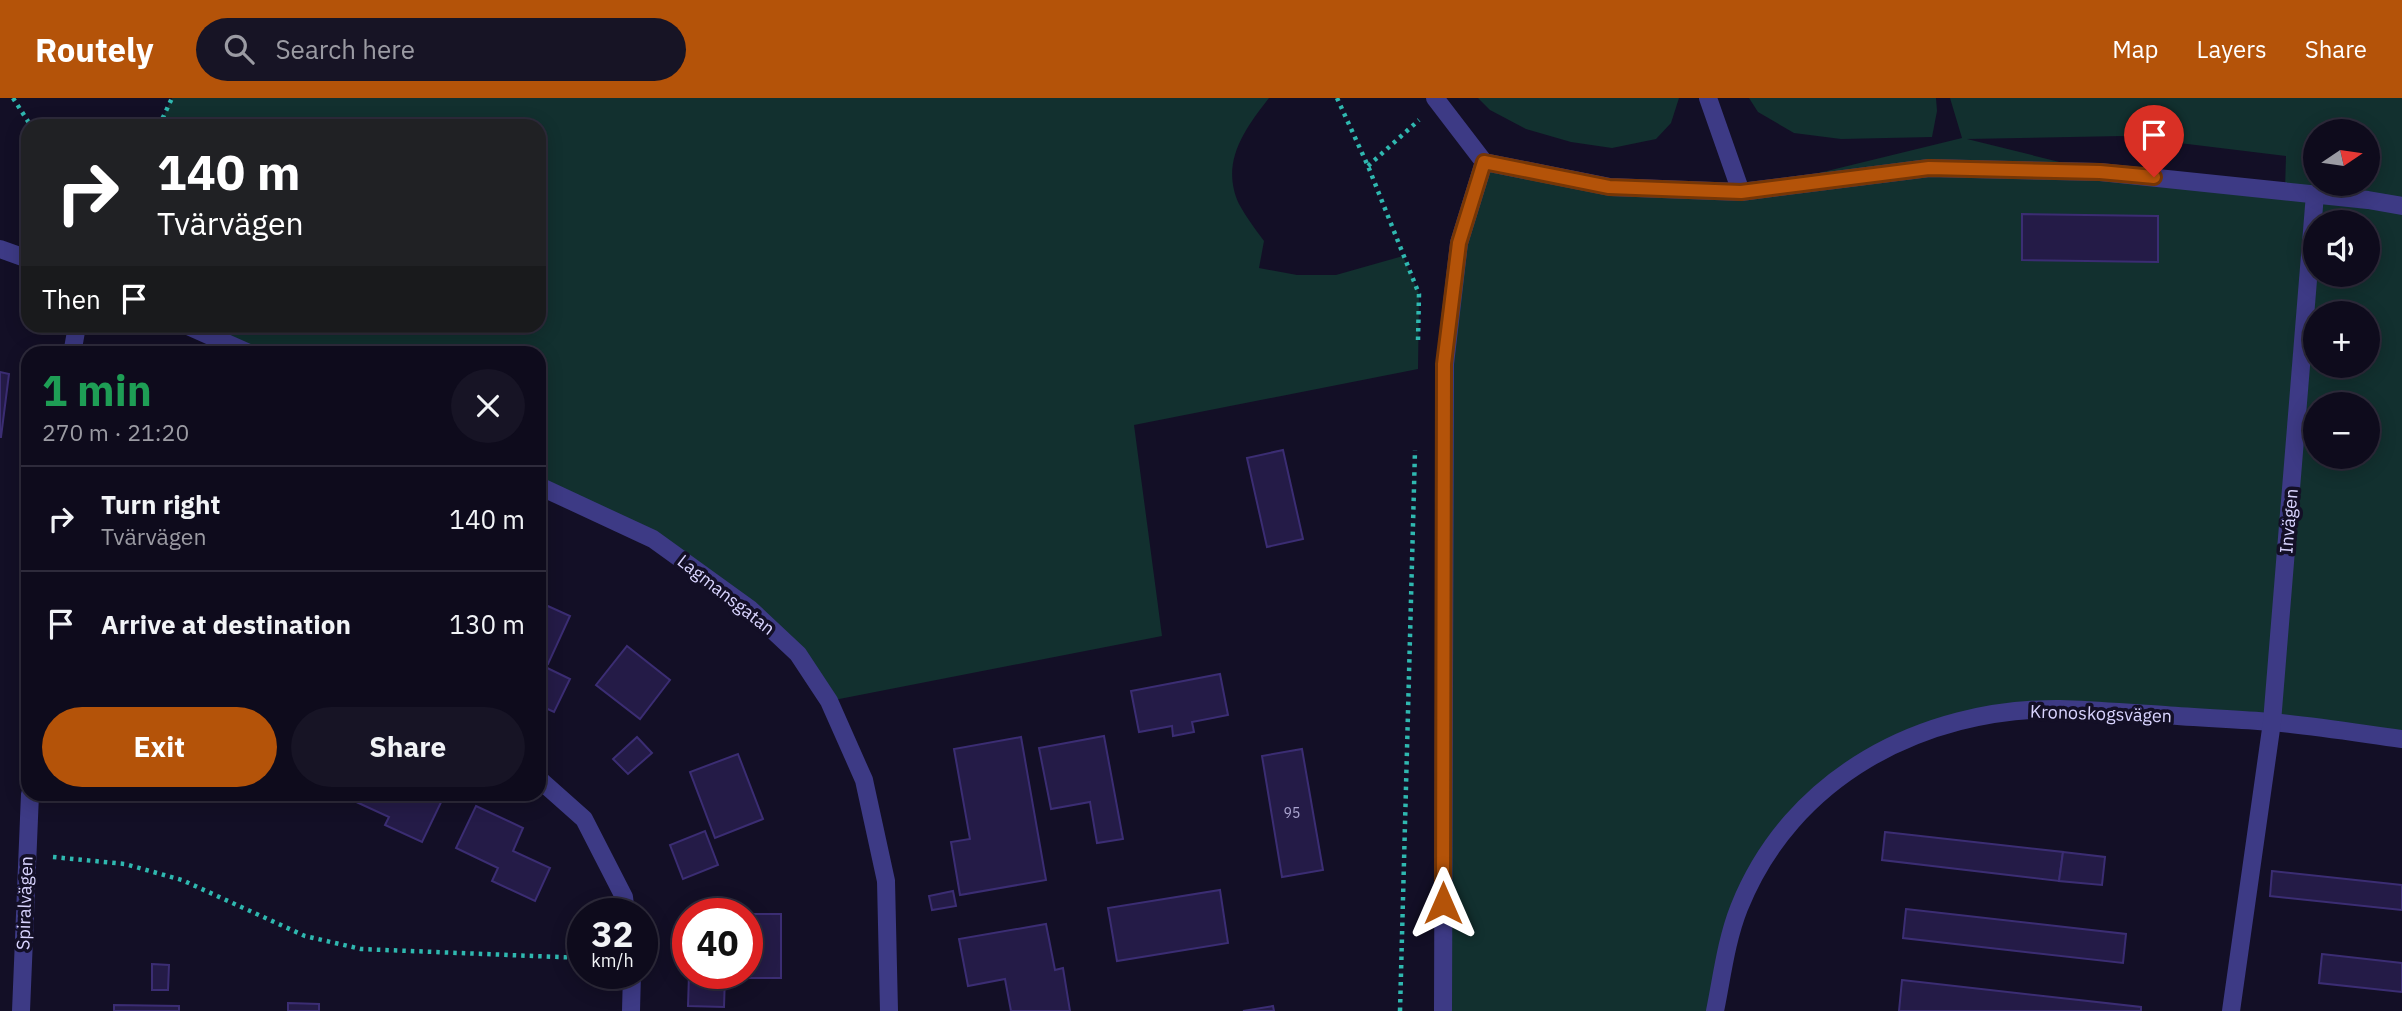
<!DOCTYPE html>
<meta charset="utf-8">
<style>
body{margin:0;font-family:"IBM Plex Sans",sans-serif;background:#171425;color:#f1f3f6;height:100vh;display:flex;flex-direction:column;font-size:26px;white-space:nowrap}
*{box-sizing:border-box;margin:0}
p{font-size:23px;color:#9b9ba3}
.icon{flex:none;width:38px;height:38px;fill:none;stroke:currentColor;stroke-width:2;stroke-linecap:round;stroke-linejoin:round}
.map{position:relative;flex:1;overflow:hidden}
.details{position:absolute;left:21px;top:248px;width:525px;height:455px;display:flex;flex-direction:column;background:#0e0b1c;border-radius:21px;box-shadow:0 4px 18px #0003,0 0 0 2px #2e2b3b}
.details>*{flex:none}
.hud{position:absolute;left:21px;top:21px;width:525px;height:214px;border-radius:21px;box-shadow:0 4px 18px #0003,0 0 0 2px #2e2b3b;background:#202124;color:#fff;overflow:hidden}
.needle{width:46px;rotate:77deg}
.fabs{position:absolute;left:2303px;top:21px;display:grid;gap:14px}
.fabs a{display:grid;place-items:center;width:77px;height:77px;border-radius:50%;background:#0e0b1c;box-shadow:0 4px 18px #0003,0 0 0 2px #2e2b3b;font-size:35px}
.speed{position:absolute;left:567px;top:800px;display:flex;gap:14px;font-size:35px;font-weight:700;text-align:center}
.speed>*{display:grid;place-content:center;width:91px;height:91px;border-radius:50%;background:#0e0b1c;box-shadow:0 4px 18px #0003,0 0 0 2px #2e2b3b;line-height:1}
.speed small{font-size:18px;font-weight:400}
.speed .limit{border:10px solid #d22;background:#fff;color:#111}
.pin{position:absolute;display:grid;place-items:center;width:60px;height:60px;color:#fff;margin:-72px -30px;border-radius:50% 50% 50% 0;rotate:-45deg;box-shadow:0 0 7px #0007}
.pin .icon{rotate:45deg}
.me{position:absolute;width:77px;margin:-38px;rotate:0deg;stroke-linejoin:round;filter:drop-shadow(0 0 5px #0008)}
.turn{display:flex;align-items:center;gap:24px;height:147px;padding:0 21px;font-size:32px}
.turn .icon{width:91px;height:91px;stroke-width:2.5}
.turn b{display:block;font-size:49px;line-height:60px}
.then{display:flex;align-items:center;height:66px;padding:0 21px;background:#0003;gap:14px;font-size:26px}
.round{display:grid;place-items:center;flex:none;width:74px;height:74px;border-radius:37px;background:#171425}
.head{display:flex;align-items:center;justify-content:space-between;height:119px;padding:0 21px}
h1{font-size:42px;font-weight:800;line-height:52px;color:#1e9e55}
.primary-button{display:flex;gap:14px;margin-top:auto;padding:14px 21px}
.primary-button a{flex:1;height:80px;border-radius:42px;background:#b45309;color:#fff;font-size:28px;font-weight:800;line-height:80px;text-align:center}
.primary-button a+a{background:#171425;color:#f1f3f6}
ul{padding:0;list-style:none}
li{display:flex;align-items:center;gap:21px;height:105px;padding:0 21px;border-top:2px solid #2e2b3b}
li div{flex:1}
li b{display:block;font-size:26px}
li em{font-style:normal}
header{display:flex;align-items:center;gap:42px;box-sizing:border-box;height:98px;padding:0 35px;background:#b45309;color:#fff}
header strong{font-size:33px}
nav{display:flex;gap:38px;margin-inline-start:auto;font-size:24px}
.search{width:490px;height:63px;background:#171425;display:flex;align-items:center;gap:18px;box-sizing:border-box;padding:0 24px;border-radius:38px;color:#9b9ba3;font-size:26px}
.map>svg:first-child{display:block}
</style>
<header>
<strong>Routely</strong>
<div class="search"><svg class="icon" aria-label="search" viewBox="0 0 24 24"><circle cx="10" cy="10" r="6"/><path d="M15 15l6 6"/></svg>Search here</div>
<nav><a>Map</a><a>Layers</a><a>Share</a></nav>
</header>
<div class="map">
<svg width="2402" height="913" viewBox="0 0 2402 913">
<rect width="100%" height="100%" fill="#130f26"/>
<g fill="#12302f" fill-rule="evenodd">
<path d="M172,0h1097c-25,32 -49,65 -30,106 7,13 17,26 25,37l-5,27 38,7h39l67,-19 16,38 -1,75 -284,56 28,211 -333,65 -31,-47 -145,-115 -114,-53v-132l-288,-1 -63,-27h351v-200h-380z"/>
<path d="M1478,0h201l-8,25 -15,16 -44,9 -41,-6 -45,-13 -36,-19z"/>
<path d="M1749,0h187l1,13 -5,26 -91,2 -47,-6 -36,-21z"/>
<path d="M1950,0h452v641l-344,-30 -108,14 -131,70 -65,84 -39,134h-272l2,-647 14,-121 25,-81 126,25 131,5 221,-54zM2315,33h53v53h-53zM2122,38l164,20 -1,34 -185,-18 -133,-33zM2315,124h53v53h-53zM2315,215h53v53h-53zM2315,306h53v53h-53z"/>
</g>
<g fill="#241b47" stroke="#3b2d73" stroke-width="2">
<path d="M2022,116l136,2v46l-136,-2z"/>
<path d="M0,274l9,2 -8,63h-1z"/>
<path d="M1283,352l20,89 -36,8 -20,-89z"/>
<path d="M539,504l31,14 -22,48 -9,-4z"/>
<path d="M627,548l43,34 -30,39 -44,-34z"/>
<path d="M539,566l31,15 -16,33 -15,-7z"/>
<path d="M1220,576l8,41 -36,7 2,10 -21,4 -1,-10 -33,6 -8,-41z"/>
<path d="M1104,638l19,103 -26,4 -7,-41 -39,7 -12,-61z"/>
<path d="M637,639l15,16 -24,21 -15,-15z"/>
<path d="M1021,639l25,143 -86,15 -9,-53 19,-3 -16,-90z"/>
<path d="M1302,651l21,121 -41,7 -20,-121z"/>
<path d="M738,656l25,65 -48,19 -25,-66z"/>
<path d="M339,696h106l-23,48 -37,-17 4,-8z"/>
<path d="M476,708l47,22 -10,23 37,17 -15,33 -43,-20 6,-13 -42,-20z"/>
<path d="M705,733l13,34 -35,14 -13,-34z"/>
<path d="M1885,734l178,20 -4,29 -177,-21z"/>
<path d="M2063,754l42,5 -3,28 -43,-4z"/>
<path d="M2272,773l130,14v25l-132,-14z"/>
<path d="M1220,792l8,53 -111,18 -9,-53z"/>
<path d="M953,793l3,15 -24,4 -3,-14z"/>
<path d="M1906,811l220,25 -3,29 -220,-25z"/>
<path d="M747,816h34v64h-51v-5h17z"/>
<path d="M1046,826l9,46 8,-2 7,43h-59l-6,-32 -37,7 -9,-47z"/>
<path d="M2322,856l80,9v29l-83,-9z"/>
<path d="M152,866l17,1 -1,25h-16z"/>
<path d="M689,876l36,1 -1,32 -36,-1z"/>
<path d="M1902,882l239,27v4h-242z"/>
<path d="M288,905l31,1v7h-31z"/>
<path d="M114,907l65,1v5h-65z"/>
<path d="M1273,908l1,5h-31z"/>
</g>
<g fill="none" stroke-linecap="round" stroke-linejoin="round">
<g stroke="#2fb8b0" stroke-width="4.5" stroke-dasharray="3.5 5" stroke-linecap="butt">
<path d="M13,0l18,28"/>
<path d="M1337,0l31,68 51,128 -1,46"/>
<path d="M159,28l13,-28"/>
<path d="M1368,68l51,-46"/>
<path d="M53,759l72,7 57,16 123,56 56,13 222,9"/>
<path d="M1400,913l15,-561"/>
</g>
<g stroke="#3d3a85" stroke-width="18">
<path d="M1435,0l49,64"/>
<path d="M1708,0l33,94"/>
<path d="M1484,64l126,25 131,5 188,-24 171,4 268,28 34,6"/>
<path d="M0,151l28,10"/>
<path d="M188,228l63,28"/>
<path d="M72,256l5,-28"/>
<path d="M539,388l114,53 97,70 48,45 31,47 35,79 22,101 3,130"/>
<path d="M539,681l45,40 40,78 2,17"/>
<path d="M21,913l9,-217"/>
<path d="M631,913l1,-38"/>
<path d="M1443,913l2,-647 14,-121 25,-81"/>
<path d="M1715,913c7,-34 11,-70 24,-103 52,-131 183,-200 321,-199 35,1 70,4 105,6 35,3 71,4 106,7 44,4 87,11 131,17"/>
<path d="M2231,913l41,-289 43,-528"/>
</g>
</g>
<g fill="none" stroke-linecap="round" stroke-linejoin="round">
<defs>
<path id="route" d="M1443,805l1,-539 15,-121 25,-81 125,25 132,5 188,-24 171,4 54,5"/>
</defs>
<use href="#route" stroke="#753606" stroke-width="18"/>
<use href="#route" stroke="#b45309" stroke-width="12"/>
</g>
<g text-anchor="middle" stroke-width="7" stroke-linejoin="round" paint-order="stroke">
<g font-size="14" fill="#aca6d1">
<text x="1292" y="720">95</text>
</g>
<g font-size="18" fill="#d9d4ff" stroke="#130f26">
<text transform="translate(2289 423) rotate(-85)" y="6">Invägen</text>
<text transform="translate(726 497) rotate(38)" y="6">Lagmansgatan</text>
<text transform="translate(2101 616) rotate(2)" y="6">Kronoskogsvägen</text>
<text transform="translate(25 805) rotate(-88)" y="6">Spiralvägen</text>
</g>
</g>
</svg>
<div class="fabs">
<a><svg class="needle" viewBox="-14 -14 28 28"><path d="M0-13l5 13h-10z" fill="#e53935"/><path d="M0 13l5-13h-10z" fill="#9b9ba3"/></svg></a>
<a><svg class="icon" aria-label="sound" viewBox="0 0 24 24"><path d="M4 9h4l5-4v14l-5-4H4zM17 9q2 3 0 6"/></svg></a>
<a>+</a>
<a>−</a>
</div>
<div class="speed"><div>32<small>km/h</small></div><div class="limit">40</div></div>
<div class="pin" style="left:2154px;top:79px;background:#d93025"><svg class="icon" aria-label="arrive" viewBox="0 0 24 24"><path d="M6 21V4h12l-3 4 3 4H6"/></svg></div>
<svg class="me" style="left:1443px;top:805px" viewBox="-20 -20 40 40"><path d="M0-17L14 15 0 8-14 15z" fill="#b45309" stroke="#fff" stroke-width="4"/></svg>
<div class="hud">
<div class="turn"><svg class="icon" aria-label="right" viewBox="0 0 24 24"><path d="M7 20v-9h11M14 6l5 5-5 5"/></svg><div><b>140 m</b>Tvärvägen</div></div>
<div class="then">Then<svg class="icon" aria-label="arrive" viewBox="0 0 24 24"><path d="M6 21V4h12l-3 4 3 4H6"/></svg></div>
</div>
<section class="details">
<div class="head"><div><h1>1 min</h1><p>270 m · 21:20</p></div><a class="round"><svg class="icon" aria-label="close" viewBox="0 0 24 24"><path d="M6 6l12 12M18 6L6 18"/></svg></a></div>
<ul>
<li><svg class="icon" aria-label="right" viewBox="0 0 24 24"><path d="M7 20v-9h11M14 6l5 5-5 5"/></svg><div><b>Turn right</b><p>Tvärvägen</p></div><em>140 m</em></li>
<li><svg class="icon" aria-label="arrive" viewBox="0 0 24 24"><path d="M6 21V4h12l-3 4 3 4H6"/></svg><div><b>Arrive at destination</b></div><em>130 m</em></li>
</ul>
<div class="primary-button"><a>Exit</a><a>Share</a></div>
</section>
</div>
